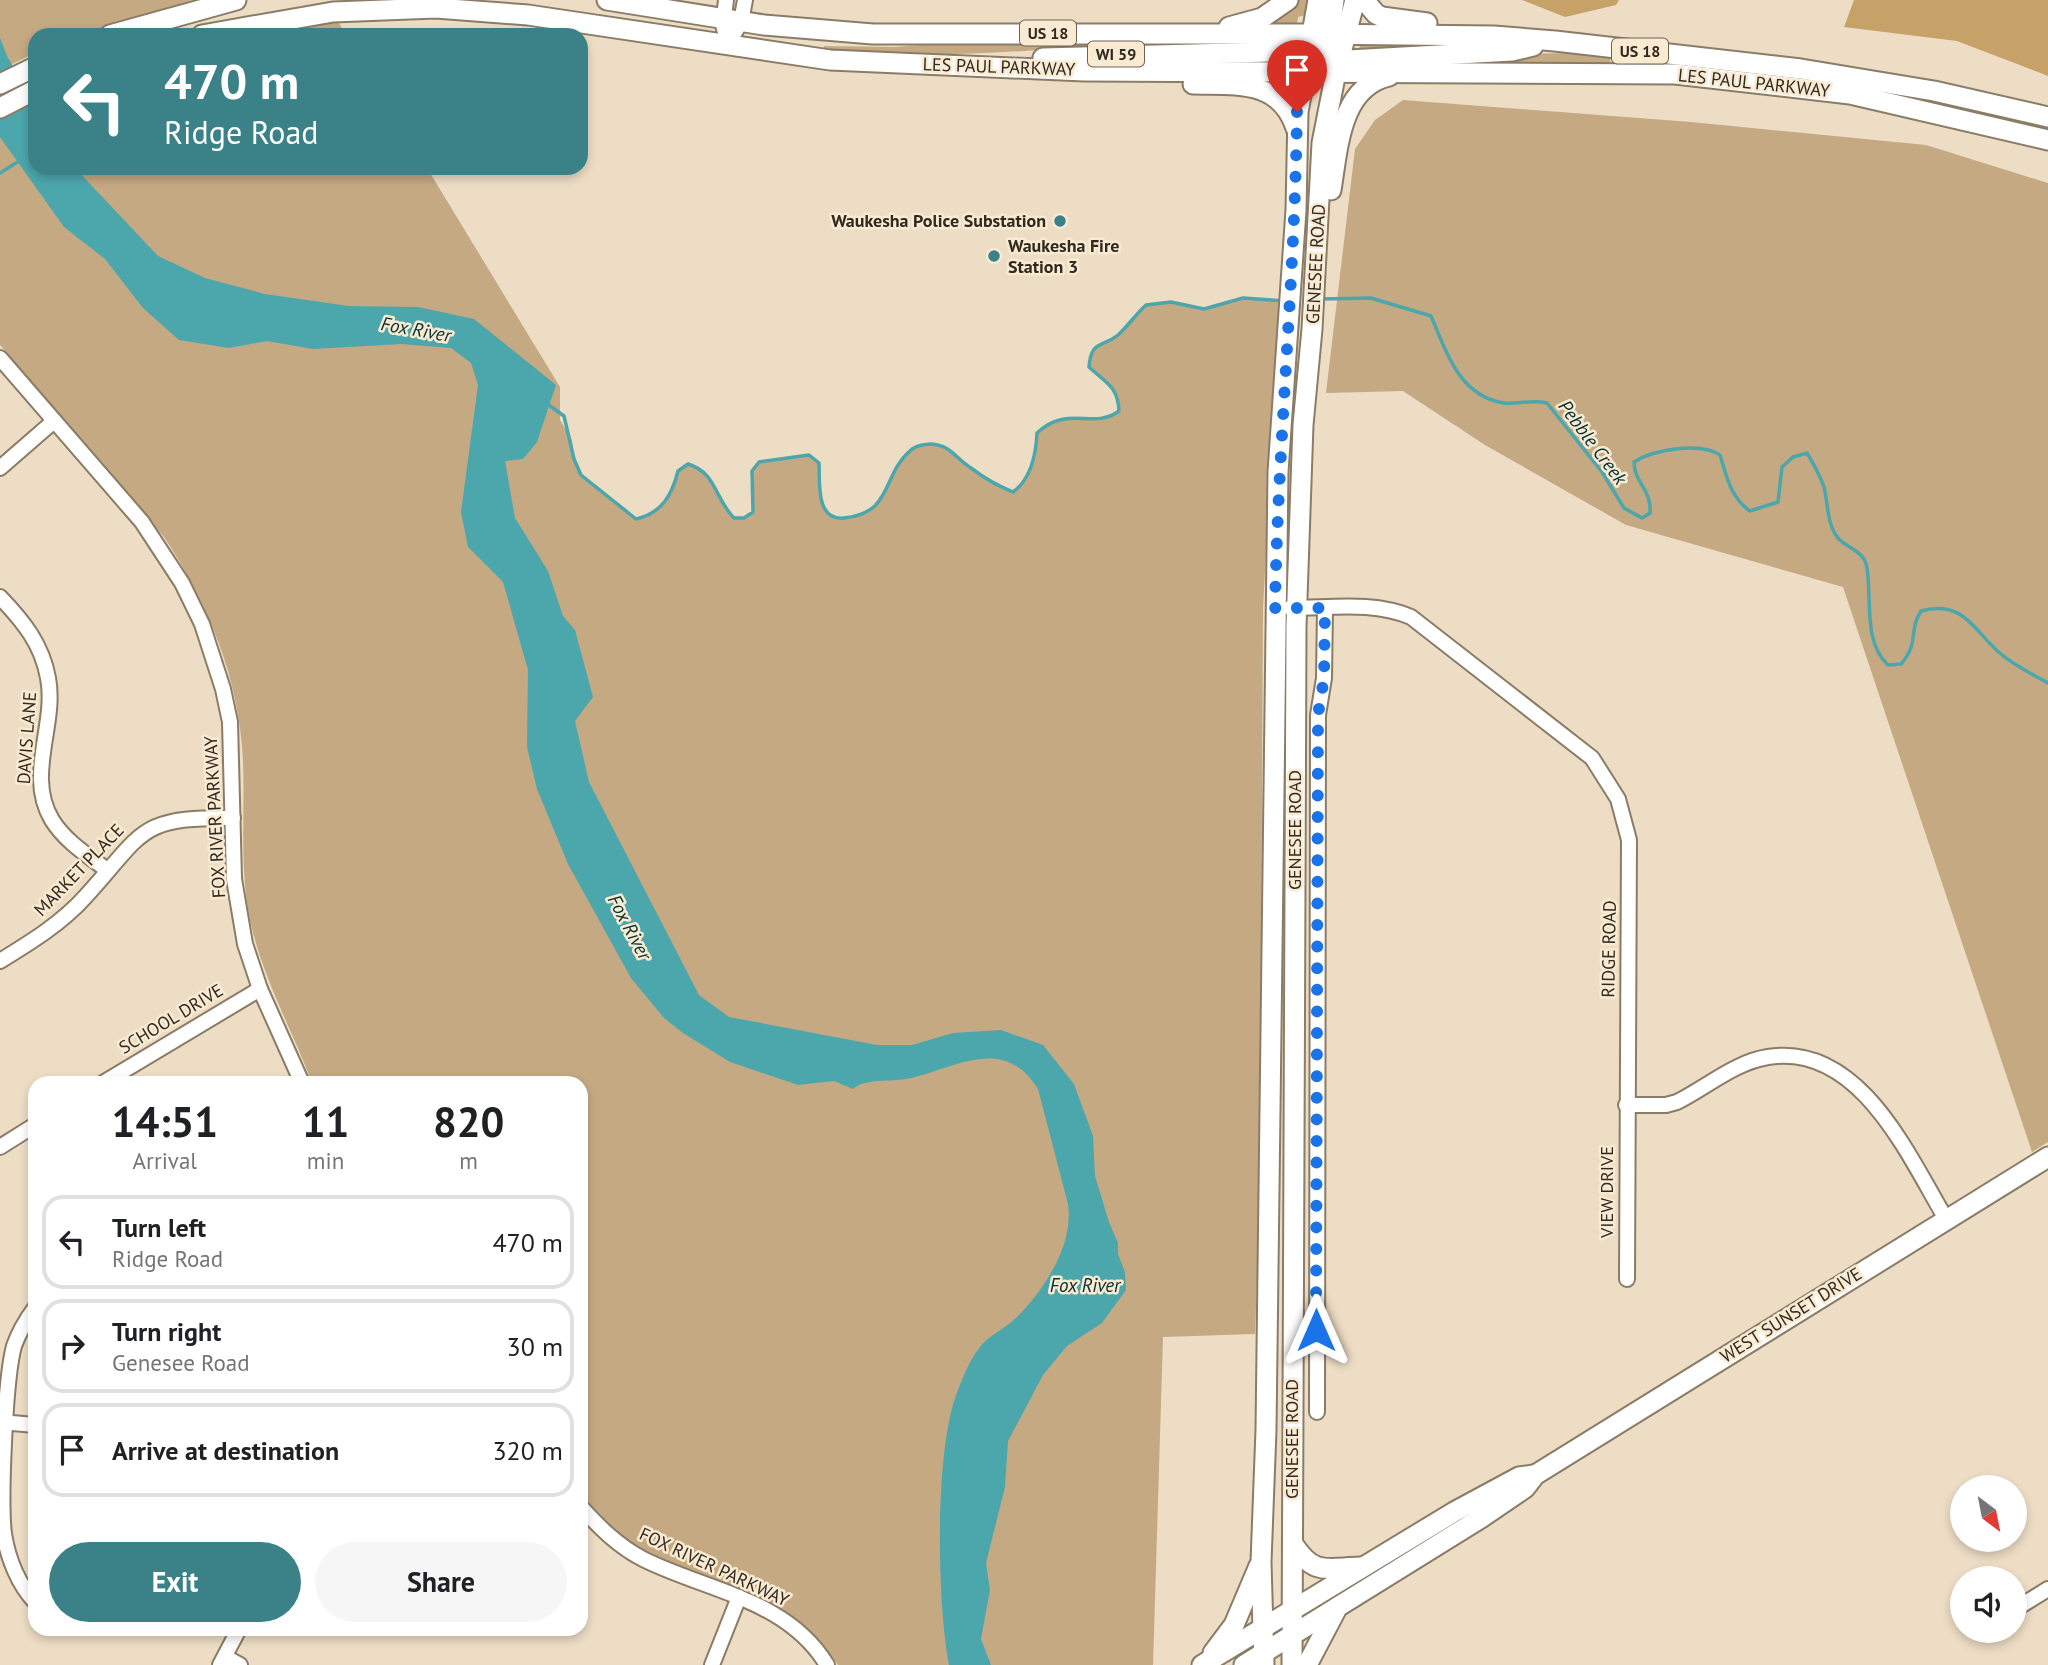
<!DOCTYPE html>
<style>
body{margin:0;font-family:"PT Sans",sans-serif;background:#f6f6f6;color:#202124;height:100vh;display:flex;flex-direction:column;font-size:26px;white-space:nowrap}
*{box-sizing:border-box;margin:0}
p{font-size:23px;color:#757577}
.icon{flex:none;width:38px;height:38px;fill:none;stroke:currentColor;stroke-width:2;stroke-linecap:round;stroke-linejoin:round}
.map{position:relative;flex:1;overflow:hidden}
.sheet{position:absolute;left:28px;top:1076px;width:560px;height:560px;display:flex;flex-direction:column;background:#fff;border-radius:21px;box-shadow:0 4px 10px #0003}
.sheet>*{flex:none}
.banner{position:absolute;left:28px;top:28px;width:560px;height:147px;border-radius:21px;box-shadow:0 4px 10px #0003;background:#3a8287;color:#fff;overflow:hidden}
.needle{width:46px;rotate:148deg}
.buttons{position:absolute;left:1950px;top:1475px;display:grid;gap:14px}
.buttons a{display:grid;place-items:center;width:77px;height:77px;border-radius:50%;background:#fff;box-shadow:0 4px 10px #0003;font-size:35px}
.pin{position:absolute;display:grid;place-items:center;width:60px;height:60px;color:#fff;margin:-72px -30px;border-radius:50% 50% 50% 0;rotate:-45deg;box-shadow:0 0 7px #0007}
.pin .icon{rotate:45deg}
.me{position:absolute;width:77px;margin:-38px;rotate:0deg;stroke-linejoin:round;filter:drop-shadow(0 0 5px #0008)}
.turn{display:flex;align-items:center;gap:24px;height:147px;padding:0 21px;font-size:32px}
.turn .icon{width:91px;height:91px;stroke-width:2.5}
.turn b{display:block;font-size:49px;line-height:60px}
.eta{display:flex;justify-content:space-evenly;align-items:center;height:119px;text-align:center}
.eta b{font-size:42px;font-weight:800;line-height:49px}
.primary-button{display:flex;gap:14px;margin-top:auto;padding:14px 21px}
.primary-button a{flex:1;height:80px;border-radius:42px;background:#3a8287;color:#fff;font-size:28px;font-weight:800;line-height:80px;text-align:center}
.primary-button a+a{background:#f6f6f6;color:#202124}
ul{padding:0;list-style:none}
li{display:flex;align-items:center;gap:21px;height:94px;margin:0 14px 10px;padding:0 7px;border:4px solid #e0e0e0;border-radius:21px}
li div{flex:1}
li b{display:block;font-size:26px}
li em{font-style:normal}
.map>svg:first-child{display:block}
</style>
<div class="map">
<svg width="2048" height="1665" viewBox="0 0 2048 1665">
<rect width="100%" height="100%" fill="#edddc5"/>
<g fill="#c4a982">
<path d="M0,0h192l-112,35h-45v18l-35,17z"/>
<path d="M1298,0h11l-3,15 -8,2 -1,6h-26z"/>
<path d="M336,18l10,17h-118z"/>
<path d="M959,42h155v3c-96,6 -194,16 -290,4v-3l71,1z"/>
<path d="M1360,43l110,1 -111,10z"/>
<path d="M1573,53l38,3 -1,8 -219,2 119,-12z"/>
<path d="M1403,100l288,22 235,23 122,38v959l-16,10 -189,-565 -217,-62 -141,-80 -82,-54 -77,2 29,-244 20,-29z"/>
<path d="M0,124l35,44h392l133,219v33l12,20 2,19 7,16 55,44c26,-6 36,-24 42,-48l10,-7c29,9 26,34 46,54h10l9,-6 -1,-41 7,-9 50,-7 10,8c1,18 -4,58 25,55 50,-5 37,-44 67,-68 4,-4 14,-6 20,-6 20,1 25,15 40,24 13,10 27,18 42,24 18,-13 23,-37 24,-59 31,-29 57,-3 81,-22 0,-25 -13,-29 -29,-44 2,-27 13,-19 29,-32 10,-9 18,-21 28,-30l25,-3 33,7 39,-11 37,2 -17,308 -3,591 -5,135 -92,3 -10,328h-315c-52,-78 -120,-74 -194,-115 -26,-14 -45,-34 -63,-57v-410h-269c-22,-59 -53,-111 -64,-174 -8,-50 -3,-99 -5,-149 -4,-82 -34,-155 -79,-223l-164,-192z"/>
</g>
<g fill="#c6a168">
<path d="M1522,0h97l-3,5 -51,12z"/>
<path d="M1854,0h194v76l-91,-35 -113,-14z"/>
</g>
<path fill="#4ca7ad" d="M0,38l7,18 28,49v63h40l83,88 47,22 60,16 84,12 69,1 56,12 82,66 -19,57 -14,17 -18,2 10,57 33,53 15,45 12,14 18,67 -18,24 14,61 110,213 30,22 148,28h35l41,-12 48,-3 42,15 31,39 19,52 2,40 14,46 9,21v11l7,18 1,18 -24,33 -35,23 -24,29 -35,66 -3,46 -19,76 4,27 -9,49 10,26h-42c-12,-63 -15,-217 9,-275 6,-15 12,-31 22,-43 9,-12 26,-19 37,-30 28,-28 57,-73 51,-113l-30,-115c-35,-56 -83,-20 -132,-10 -15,3 -41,-1 -53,10l-19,-8 -36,4 -68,-23 -47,-29 -19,-15 -33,-40 -63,-114 -31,-75 -10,-42 1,-77 -25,-88 -35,-35 -7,-35 17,-127 -7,-22 -20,-15 -50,-4 -88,5 -46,-8 -38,7 -50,-8 -36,-32 -38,-49 -41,-32 -64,-90z"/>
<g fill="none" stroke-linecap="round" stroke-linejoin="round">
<g stroke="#4ca7ad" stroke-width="3.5">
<path d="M0,173l19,-12"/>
<path d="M1320,299l51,-1 60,18c16,37 28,80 73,87 13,2 26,-4 43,0l55,69 22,36 18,10 8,-5c2,-23 -16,-31 -16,-51 20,-13 67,-20 86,-7 7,22 10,42 30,56l28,-9 4,-35 11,-10 14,-4c6,10 13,22 17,34 4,16 3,38 14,51 11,12 26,12 29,30 5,32 -4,74 21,97l13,-1c19,-22 7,-33 20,-53 44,-12 53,21 80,43 14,12 31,20 47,29"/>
<path d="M546,403l18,13 10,43 7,16 55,44c26,-6 36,-24 42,-48l10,-7c29,9 26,34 46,54h10l9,-6 -1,-41 7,-9 50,-7 10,8c1,18 -4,58 25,55 50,-5 37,-43 67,-68 4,-4 14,-6 20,-6 20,1 25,15 40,24 13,10 27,18 42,24 18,-13 23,-37 24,-59 31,-29 57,-3 82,-22 -1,-25 -14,-29 -30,-44 2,-27 13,-19 29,-32 10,-9 18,-21 28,-30l25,-3 33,7 39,-11 42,3"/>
</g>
<defs>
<g id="minor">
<path d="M726,0l-3,25 5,19"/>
<path d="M728,44l13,-22 4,-22"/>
<path d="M0,358l142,164 40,61 20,41 21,65 7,33 4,157 11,65 15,45 42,94"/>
<path d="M0,468l54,-47"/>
<path d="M0,597c23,24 42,47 48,81 9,47 -23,97 4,142 13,21 35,35 55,50"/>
<path d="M1290,608c41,0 83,-7 121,9l181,141 26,41 11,41 -2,439"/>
<path d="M0,961c31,-19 62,-38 86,-65 59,-65 52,-79 147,-78"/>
<path d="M103,1083l157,-94"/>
<path d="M1626,1105h40l11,-3c30,-15 58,-40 91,-45 91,-15 140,98 178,162"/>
<path d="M0,1147l35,-22"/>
<path d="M35,1308c-9,12 -16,24 -21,38 -9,33 -14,155 -10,188 4,24 14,50 31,68"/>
<path d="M1317,1412l1,-697 6,-37 1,-70"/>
<path d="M0,1422l35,3"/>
<path d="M581,1507c18,20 37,39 62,52 64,32 144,40 184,106"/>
<path d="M2014,1610l34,-21"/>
<path d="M225,1657l15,8"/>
<path d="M220,1665l19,-36"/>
<path d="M712,1665l27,-68"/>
</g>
<g id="major">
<path d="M607,0l157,25 109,9h439l182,2 61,5 246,28 133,22 114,26"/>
<path d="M1364,0l12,14 6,3 45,6"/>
<path d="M1229,27l33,-9 26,-18"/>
<path d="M110,35l126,-35"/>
<path d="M202,35l131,-23 103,-4 92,7 302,45 254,11 591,3 175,20 198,46"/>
<path d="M1328,45l6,-45"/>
<path d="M1043,58l226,-6 51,-6"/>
<path d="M1330,61l182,-10 21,-5"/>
<path d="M0,84l35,-17"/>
<path d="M1193,84c43,1 87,-5 103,44"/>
<path d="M0,108l35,-18"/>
<path d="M1331,190c7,-42 9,-103 58,-114"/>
<path d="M1293,1544c21,32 33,24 67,23"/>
<path d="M1213,1653l21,-28 25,-59"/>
<path d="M1202,1665l252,-153 65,-35 15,-2"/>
<path d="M1244,1665l237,-147 44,-30 10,-13 513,-318"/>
<path d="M1264,1665l-3,-103 5,-132 12,-958 18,-262 2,-98 20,-112"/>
<path d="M1292,1665l4,-1038 7,-202 9,-96 10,-186 14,-71 19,-72"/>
<path d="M1307,1665l29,-55"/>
</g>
</defs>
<use href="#minor" stroke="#8a7c66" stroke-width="18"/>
<use href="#major" stroke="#8a7c66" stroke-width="23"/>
<use href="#minor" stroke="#fff" stroke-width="14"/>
<use href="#major" stroke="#fff" stroke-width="19"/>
</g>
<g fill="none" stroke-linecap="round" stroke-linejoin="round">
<path stroke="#1a73e8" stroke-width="12" stroke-dasharray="0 21.6" d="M1297,112c-2,165 -19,330 -22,496h50l-1,70 -6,37 -2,615"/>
</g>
<g fill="#3a8287" stroke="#faead2" stroke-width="2.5">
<circle cx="1060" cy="221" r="7"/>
<circle cx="994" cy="256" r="7"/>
</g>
<g text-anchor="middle" stroke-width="5" stroke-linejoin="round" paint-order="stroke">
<g fill="#faead2" stroke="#6c6355" stroke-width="2">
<rect x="1020" y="20.5" width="56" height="25" rx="5"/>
<rect x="1612" y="38.5" width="56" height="25" rx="5"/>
<rect x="1088" y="41.5" width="56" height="25" rx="5"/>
</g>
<g font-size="16" font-weight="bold" fill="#2f2920">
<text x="1048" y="39">US 18</text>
<text x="1640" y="57">US 18</text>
<text x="1116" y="60">WI 59</text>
</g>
<g font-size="18" fill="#2f2920" stroke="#faead2">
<text transform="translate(999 67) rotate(2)" y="6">LES PAUL PARKWAY</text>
<text transform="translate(1754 83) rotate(6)" y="6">LES PAUL PARKWAY</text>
<text transform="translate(1316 264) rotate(-87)" y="6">GENESEE ROAD</text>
<text transform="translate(27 738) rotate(-86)" y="6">DAVIS LANE</text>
<text transform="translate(215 817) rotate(-93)" y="6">FOX RIVER PARKWAY</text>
<text transform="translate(1295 830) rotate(-90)" y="6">GENESEE ROAD</text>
<text transform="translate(79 870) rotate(-46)" y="6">MARKET PLACE</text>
<text transform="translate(1609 949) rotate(-89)" y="6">RIDGE ROAD</text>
<text transform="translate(171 1019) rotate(-31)" y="6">SCHOOL DRIVE</text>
<text transform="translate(1607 1192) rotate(-90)" y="6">VIEW DRIVE</text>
<text transform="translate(1791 1315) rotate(-32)" y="6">WEST SUNSET DRIVE</text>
<text transform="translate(1292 1439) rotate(-90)" y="6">GENESEE ROAD</text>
<text transform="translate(714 1567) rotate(25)" y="6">FOX RIVER PARKWAY</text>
</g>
<g font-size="18" font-weight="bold" fill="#2f2920" stroke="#faead2" text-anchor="end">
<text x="1046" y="227">Waukesha Police Substation</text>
<text x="1008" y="252" text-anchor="start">Waukesha Fire<tspan x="1008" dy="21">Station 3</tspan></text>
</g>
<g font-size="19" font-style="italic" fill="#023033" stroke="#faead2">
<text transform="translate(416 329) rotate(10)" y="7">Fox River</text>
<text transform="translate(1593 442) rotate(53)" y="7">Pebble Creek</text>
<text transform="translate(630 927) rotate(62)" y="7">Fox River</text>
<text x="1085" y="1292">Fox River</text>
</g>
</g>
</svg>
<div class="buttons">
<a><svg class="needle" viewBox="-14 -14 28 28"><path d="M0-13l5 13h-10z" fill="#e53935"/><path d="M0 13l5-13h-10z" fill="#757577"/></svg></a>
<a><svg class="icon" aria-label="sound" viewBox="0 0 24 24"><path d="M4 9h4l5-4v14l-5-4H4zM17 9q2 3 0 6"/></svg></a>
</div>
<div class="pin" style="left:1297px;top:112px;background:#d93025"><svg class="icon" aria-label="arrive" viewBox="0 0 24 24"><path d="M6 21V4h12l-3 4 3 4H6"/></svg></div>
<svg class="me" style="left:1316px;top:1330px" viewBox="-20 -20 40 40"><path d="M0-17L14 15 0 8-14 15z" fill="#1a73e8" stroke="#fff" stroke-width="4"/></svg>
<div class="banner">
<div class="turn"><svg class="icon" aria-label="left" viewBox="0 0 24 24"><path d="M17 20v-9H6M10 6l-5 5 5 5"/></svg><div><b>470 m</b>Ridge Road</div></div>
</div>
<section class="sheet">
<div class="eta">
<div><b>14:51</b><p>Arrival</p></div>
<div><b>11</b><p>min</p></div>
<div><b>820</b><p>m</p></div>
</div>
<ul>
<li><svg class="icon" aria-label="left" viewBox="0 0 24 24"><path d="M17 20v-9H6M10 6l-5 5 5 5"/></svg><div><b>Turn left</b><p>Ridge Road</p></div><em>470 m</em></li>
<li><svg class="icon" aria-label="right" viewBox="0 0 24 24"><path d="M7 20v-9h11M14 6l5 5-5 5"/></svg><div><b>Turn right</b><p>Genesee Road</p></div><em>30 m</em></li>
<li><svg class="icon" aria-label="arrive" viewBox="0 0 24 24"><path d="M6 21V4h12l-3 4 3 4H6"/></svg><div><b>Arrive at destination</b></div><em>320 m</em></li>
</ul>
<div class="primary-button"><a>Exit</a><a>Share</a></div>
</section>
</div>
